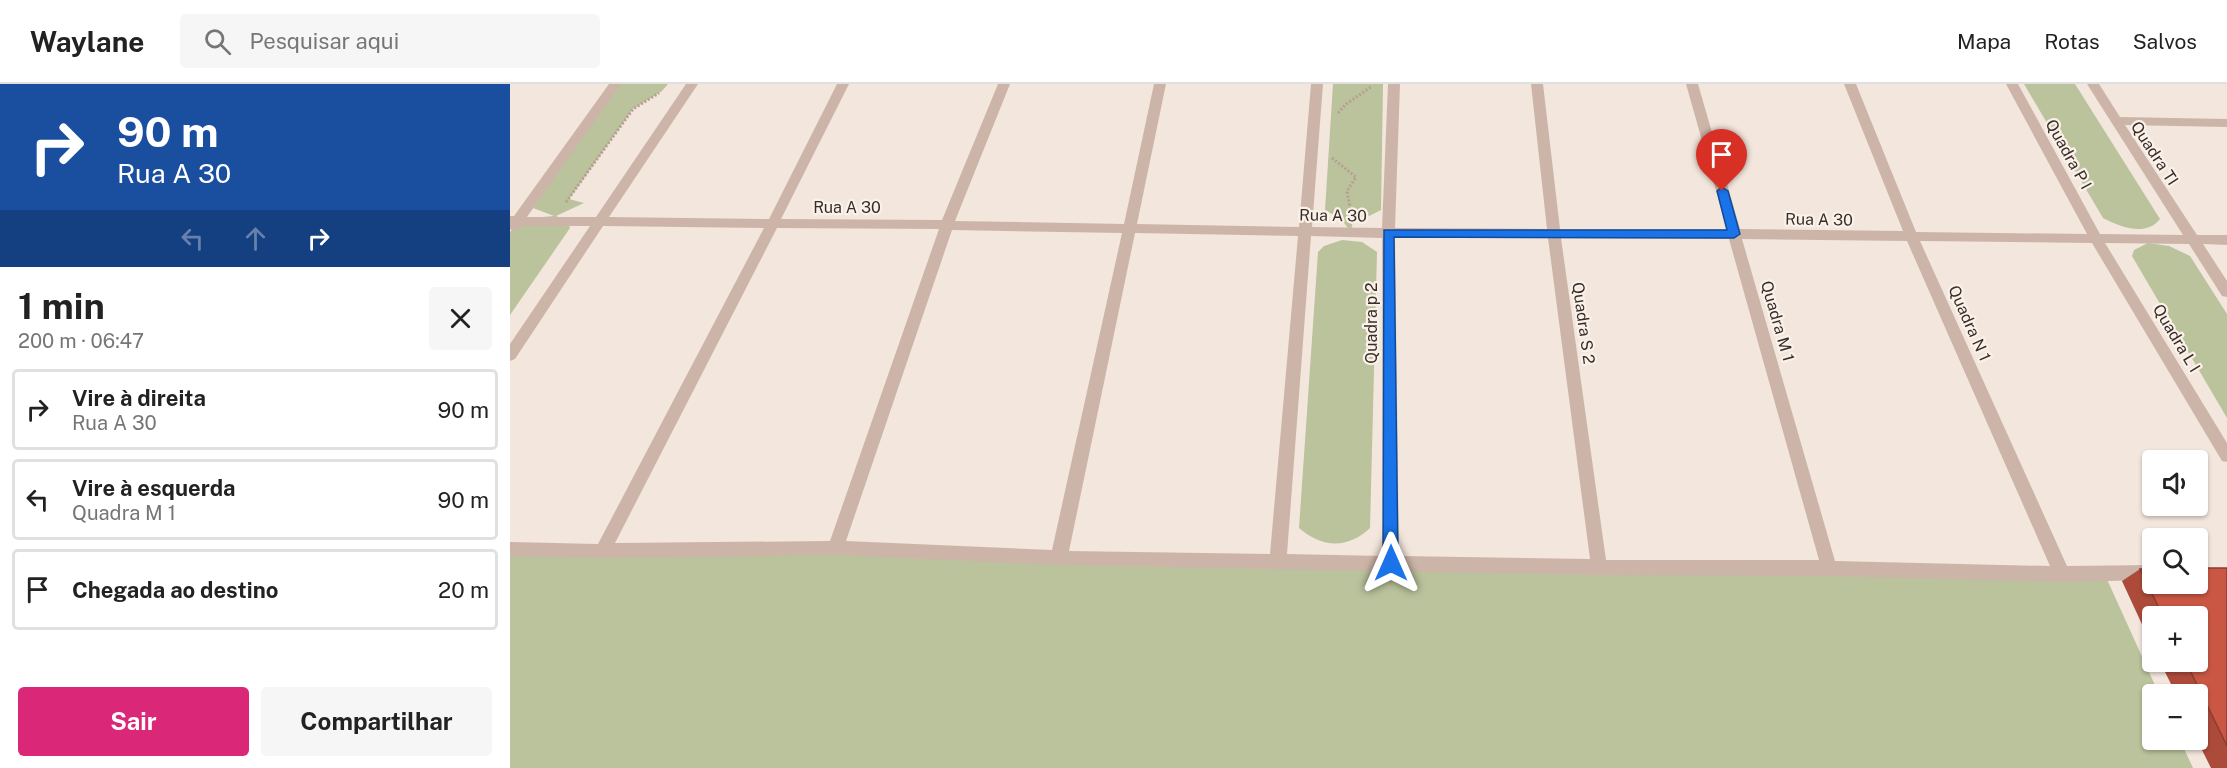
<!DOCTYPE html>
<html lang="pt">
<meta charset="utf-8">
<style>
body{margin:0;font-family:"Public Sans",sans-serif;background:#f6f6f6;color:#222;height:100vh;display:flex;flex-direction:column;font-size:22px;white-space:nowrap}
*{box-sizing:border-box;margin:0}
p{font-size:20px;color:#767676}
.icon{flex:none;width:33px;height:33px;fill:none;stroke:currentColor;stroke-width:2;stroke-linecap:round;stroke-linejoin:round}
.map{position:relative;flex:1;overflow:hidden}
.panel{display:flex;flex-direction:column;background:#fff;width:510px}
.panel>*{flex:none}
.banner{background:#1a4fa0;color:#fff;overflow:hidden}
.tools{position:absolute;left:1632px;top:366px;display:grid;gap:12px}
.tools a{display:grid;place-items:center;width:66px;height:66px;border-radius:6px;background:#fff;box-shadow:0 2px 4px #0004;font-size:30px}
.pin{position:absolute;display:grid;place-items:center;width:51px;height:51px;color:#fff;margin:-62px -26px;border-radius:50% 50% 50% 0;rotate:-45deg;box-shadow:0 0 6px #0007}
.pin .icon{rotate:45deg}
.me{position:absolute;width:66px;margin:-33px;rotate:0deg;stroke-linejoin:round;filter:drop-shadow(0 0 4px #0008)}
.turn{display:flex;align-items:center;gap:21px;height:126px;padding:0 18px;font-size:27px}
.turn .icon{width:78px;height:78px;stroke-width:2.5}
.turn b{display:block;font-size:42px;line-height:51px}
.lanes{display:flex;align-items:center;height:57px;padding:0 18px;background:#0003;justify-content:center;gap:30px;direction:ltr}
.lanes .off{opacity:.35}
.round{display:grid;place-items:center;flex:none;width:63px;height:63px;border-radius:6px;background:#f6f6f6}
.summary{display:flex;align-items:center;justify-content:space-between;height:102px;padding:0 18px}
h1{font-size:36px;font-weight:700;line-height:45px}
.primary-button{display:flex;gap:12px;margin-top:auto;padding:12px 18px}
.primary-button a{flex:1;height:69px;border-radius:6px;background:#db2777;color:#fff;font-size:24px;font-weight:700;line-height:69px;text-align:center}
.primary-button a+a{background:#f6f6f6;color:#222}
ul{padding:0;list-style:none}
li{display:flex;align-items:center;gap:18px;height:81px;margin:0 12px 9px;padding:0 6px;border:3px solid #e0e0e0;border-radius:6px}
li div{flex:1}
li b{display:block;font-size:22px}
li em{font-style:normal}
header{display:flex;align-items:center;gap:36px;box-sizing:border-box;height:84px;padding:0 30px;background:#fff;border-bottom:2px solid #e0e0e0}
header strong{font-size:28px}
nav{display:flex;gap:33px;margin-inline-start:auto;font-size:21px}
.search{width:420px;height:54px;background:#f6f6f6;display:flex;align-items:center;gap:15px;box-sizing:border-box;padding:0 21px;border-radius:6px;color:#767676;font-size:22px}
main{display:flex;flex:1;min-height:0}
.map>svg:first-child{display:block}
</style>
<header>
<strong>Waylane</strong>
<div class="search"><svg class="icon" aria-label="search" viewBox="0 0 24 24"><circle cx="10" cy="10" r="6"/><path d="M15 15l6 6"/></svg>Pesquisar aqui</div>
<nav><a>Mapa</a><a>Rotas</a><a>Salvos</a></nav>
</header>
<main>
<section class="panel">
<div class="banner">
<div class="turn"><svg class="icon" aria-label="right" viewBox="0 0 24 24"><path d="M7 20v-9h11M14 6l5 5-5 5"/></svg><div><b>90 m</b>Rua A 30</div></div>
<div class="lanes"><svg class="icon off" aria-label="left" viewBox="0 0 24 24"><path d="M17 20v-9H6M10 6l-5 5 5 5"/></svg><svg class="icon off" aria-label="ahead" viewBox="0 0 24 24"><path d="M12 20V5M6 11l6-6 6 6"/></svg><svg class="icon" aria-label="right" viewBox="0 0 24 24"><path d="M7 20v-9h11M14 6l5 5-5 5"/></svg></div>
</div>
<div class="summary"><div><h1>1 min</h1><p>200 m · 06:47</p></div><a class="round"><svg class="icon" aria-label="close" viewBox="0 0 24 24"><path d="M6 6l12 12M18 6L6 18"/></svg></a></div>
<ul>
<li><svg class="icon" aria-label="right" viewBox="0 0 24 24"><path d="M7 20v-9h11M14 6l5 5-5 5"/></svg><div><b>Vire à direita</b><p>Rua A 30</p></div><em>90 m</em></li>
<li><svg class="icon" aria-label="left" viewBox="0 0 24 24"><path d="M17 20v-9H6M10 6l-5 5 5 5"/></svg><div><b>Vire à esquerda</b><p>Quadra M 1</p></div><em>90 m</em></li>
<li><svg class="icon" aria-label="arrive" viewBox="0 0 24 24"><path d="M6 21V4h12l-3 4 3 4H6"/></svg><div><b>Chegada ao destino</b></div><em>20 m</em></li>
</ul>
<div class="primary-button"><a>Sair</a><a>Compartilhar</a></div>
</section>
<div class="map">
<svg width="1717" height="684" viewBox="0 0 1717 684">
<rect width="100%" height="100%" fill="#f3e6dd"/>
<g fill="#bac39c">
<path d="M107,0h51l-6,7 -29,18 -64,90 15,4 -28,13 12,6 2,6 -60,87v-83c10,-12 29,-15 44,-16l-21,-8z"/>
<path d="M823,0h50l-2,126 -18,9 -10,1 -2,12 -10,-13 -16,-9z"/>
<path d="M1514,0h51l85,135c-14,18 -40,8 -57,-1z"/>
<path d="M832,156l20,2 15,10 -7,276c-22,21 -48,20 -71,0l19,-276 6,-6z"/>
<path d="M1638,159l21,3 21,10 37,58v104l-95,-162 2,-6z"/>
<path d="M0,464l1595,27 54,119h-7v46h28l13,28h-1683z"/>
</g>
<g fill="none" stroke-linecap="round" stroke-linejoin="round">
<g stroke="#b89e92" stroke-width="3" stroke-dasharray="2 2" stroke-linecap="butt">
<path d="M828,29l8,-9 25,-17"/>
<path d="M822,74l24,19 -9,14 4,22"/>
<path d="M56,118l67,-93 26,-16"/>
</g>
<path fill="#ccb5a8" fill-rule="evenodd" d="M99,0h12l-94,133h69l90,-133h12l-89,133 160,2 68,-135h12l-68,135 161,1 56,-136h12l-55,137 169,3 30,-140h12l-29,140 162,3 12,-143h12l-11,143 70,1 6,-144h12l-5,144 152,1 -16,-145h12l17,145h167l-41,-145h12l42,145 163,2 -59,-147h12l60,148 171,2 -81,-150h12l82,150 83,1 -96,-151h12l21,33 107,2v8l-102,-2 72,110h30v10l-24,-1 24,37v16l-5,-1 -33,-52 -84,-1 122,200v19l-5,-1 -130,-218 -172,-2 147,325 85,-1v15l-90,2 -233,-6 -230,-1 -540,-10 -223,-10 -233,3 -93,-2v-14l88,2 166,-316 -161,-2 -88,133 -5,2v-17l80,-118h-69l-7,5 -4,-2v-13h4zM267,144l162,1 -109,312 -215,2zM442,146l170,3 -70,317 -206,-9zM625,149l163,3 -28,318 -201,-3zM801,152l71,2 1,318 -96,-2zM885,154h153l42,321 -191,-3zM1051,154l168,1 90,321h-213zM1232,155l165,2 143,325 -215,-5z"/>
</g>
<path fill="#ad4b3a" d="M1717,484v200h-16l-14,-28 1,-46h-22l-16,-32h38v-46h-46v30l-30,-65 18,-12z"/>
<path fill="#c95744" stroke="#8d3d30" stroke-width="1.5" d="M1688,484h29v178l-41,-84h12v-46h-35l-23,-47h12v15h46z"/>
<path fill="#1a73e8" stroke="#114b97" stroke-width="1.5" d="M1212,103l6,4 12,43 -6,4 -340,-1 4,326 -2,4 -5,2 -5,-2 -3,-4 1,-333h343l-10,-39z"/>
<g text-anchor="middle" stroke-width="4.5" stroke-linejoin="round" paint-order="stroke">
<g font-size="16" fill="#382c29" stroke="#faf1e9">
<text transform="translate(1645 69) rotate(57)" y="6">Quadra TI</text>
<text transform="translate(1559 70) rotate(61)" y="6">Quadra P I</text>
<text x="337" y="129">Rua A 30</text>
<text transform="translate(823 131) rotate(1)" y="6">Rua A 30</text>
<text transform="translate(1309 135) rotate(1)" y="6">Rua A 30</text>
<text transform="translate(1268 237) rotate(74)" y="6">Quadra M 1</text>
<text transform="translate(861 239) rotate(-90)" y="6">Quadra p 2</text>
<text transform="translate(1074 239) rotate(82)" y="6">Quadra S 2</text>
<text transform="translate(1460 239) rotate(66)" y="6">Quadra N 1</text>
<text transform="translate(1667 254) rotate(59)" y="6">Quadra L I</text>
</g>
</g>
</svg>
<div class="tools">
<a><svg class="icon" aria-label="sound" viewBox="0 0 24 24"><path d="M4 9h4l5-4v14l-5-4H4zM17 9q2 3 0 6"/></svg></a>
<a><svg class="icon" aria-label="search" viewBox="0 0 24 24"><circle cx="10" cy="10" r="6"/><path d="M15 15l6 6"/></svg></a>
<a>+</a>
<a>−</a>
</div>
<div class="pin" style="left:1212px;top:107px;background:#d93025"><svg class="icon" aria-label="arrive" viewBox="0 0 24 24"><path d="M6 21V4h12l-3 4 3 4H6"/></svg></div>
<svg class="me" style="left:881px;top:479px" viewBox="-20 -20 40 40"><path d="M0-17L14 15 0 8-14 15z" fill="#1a73e8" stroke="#fff" stroke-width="4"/></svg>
</div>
</main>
